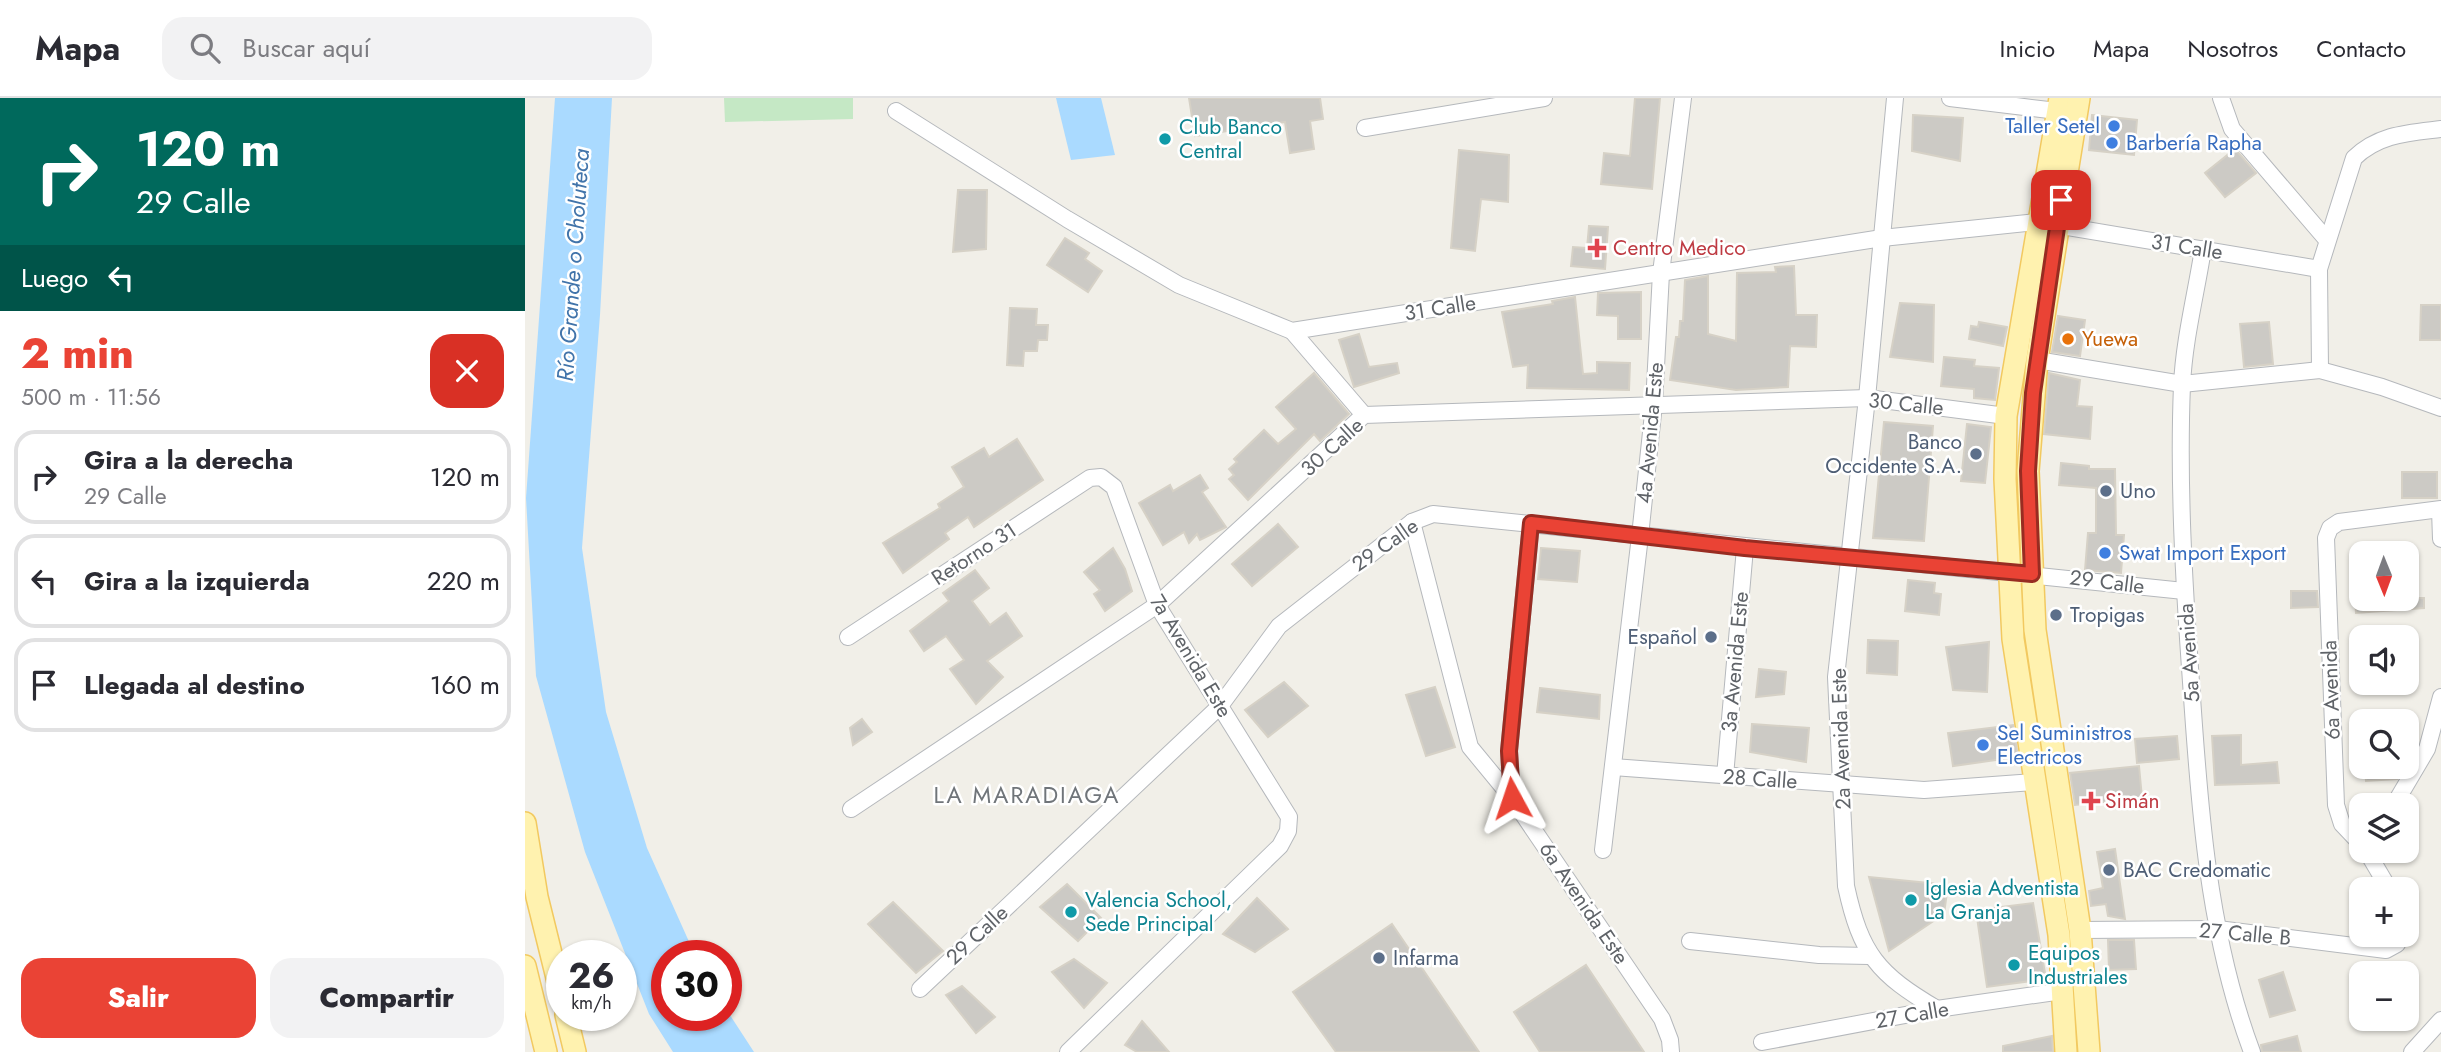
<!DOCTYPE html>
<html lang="es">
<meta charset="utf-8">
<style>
body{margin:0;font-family:Jost,sans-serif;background:#f2f2f3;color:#2b2b33;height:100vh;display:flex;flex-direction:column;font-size:26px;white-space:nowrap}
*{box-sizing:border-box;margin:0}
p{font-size:23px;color:#7c7c81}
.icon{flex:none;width:38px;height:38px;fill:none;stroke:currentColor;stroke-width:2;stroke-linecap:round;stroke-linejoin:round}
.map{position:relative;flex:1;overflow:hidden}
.drawer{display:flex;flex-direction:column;background:#fff;width:525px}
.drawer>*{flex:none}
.top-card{background:#00695c;color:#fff;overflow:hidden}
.needle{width:46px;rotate:179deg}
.controls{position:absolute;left:1824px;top:443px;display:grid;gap:14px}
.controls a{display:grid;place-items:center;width:70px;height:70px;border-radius:14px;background:#fff;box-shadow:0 2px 5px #0004;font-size:35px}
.speed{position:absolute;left:21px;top:842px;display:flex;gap:14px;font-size:35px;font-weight:700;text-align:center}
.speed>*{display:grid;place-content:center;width:91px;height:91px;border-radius:50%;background:#fff;box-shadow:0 2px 5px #0004;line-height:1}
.speed small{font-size:18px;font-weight:400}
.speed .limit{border:10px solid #d22;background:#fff;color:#111}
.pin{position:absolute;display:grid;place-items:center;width:60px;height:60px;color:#fff;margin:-30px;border-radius:14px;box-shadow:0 4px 10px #0006}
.me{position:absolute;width:77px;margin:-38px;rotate:355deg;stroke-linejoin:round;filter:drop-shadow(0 0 5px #0008)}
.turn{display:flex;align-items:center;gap:24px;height:147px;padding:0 21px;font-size:32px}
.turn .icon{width:91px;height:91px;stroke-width:2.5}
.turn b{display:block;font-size:49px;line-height:60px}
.then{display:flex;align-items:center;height:66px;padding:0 21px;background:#0003;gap:14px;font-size:26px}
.round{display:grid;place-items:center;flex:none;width:74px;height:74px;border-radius:21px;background:#f2f2f3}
.head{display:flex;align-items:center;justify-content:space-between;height:119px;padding:0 21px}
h1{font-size:42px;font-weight:800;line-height:52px;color:#ea4335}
.cta{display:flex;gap:14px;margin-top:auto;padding:14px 21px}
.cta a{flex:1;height:80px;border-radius:21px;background:#ea4335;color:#fff;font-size:28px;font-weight:800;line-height:80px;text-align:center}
.cta a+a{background:#f2f2f3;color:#2b2b33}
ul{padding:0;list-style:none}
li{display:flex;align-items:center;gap:21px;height:94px;margin:0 14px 10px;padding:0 7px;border:4px solid #e1e1e2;border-radius:21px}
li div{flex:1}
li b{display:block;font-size:26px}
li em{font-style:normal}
header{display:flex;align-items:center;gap:42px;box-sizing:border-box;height:98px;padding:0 35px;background:#fff;border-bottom:2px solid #e1e1e2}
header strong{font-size:33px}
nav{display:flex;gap:38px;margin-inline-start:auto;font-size:24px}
.search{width:490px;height:63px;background:#f2f2f3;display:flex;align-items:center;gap:18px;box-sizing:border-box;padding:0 24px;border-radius:21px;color:#7c7c81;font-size:26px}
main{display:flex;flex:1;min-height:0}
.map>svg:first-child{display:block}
</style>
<header>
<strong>Mapa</strong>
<div class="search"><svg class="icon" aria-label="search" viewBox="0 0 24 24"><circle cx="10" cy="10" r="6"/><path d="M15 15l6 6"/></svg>Buscar aquí</div>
<nav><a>Inicio</a><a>Mapa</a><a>Nosotros</a><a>Contacto</a></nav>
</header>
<main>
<section class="drawer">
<div class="top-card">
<div class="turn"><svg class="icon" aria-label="right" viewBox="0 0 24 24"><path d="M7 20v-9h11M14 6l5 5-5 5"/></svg><div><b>120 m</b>29 Calle</div></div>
<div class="then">Luego<svg class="icon" aria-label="left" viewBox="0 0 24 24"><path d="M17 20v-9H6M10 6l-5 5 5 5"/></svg></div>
</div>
<div class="head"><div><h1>2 min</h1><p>500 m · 11:56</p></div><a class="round" style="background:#d93025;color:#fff"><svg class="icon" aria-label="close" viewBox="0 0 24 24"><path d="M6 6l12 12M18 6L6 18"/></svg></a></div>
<ul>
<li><svg class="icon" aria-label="right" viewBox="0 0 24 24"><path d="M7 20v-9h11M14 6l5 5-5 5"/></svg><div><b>Gira a la derecha</b><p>29 Calle</p></div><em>120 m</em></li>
<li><svg class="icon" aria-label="left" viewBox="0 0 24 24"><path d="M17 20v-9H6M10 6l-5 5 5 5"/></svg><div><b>Gira a la izquierda</b></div><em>220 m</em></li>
<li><svg class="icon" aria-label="arrive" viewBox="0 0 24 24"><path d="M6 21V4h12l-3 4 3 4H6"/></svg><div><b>Llegada al destino</b></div><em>160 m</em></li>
</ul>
<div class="cta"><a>Salir</a><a>Compartir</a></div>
</section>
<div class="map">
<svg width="1916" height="954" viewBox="0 0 1916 954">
<rect width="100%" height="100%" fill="#f1efe8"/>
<path fill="#c5e8c5" d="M199,0h129v21l-128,3z"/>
<g fill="#aadaff">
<path d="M30,0h57l-12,217 -18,233 24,164 41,136 48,107 -28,1v59h59v-6l28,43h-81l-24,-38 -64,-162 -49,-176 -10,-178z"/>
<path d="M531,0h45l14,57 -44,5z"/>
</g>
<g fill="#cccac5" stroke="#d6d1c6" stroke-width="2">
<path d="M664,0h131l3,21 -13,2 4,28 -24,4 -5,-31 -90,14z"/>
<path d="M1110,0h25l-8,91 -51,-5 3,-31 26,3z"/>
<path d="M1388,17l50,3 -3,43 -48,-10z"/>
<path d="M1567,17l45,5 -3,35 -45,-5z"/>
<path d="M1710,51l21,24 -31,24 -20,-24z"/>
<path d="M934,52l50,5 -1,47 -27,-3 -6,52 -24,-3z"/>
<path d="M433,92h29l-1,59 -33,3z"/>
<path d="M1064,128l19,1 -3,42 -34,-3 2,-19 14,1z"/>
<path d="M540,140l24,15 -4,6 17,12 -14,21 -41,-27z"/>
<path d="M1269,168l2,49h21l-1,32 -26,-1 -2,41 -52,3 -66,-10 6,-43h3l1,-16h3l2,-41 23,-4v58l28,7 1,-68 39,-1 -1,-5z"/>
<path d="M1116,194v47h-23v-23l-21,-1 1,-22z"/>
<path d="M1050,199l8,77 14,-1v-11l33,1 -1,27 -102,-2 1,-23 -15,2 -11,-55 51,-8 -1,-3z"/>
<path d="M1375,205l34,2 -1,57 -43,-5z"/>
<path d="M1896,207h20v35h-21z"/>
<path d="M485,210l27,1 -1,16h12l-1,15h-9l-1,11h-13l-1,15 -16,-1z"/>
<path d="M1533,218l27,4 -5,36 -28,-4z"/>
<path d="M1454,224l28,5 -4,19 -34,-7 2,-13 7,1z"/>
<path d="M1744,224l4,42 -29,3 -4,-43z"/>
<path d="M834,236l10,33 28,-4 2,10 -45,14 -15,-47z"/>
<path d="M1419,259l31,3 -1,6 25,2 -4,32 -21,-2v-9l-33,-3z"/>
<path d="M789,275l35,41 -29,27 -6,-7 -66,66 -19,-21 5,-4 -5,-6 8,-7 -3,-3 30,-29 14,14 18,-15 -20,-22z"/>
<path d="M1524,275l31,7 -3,26 15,1 -2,32 -46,-5z"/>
<path d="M1359,324l49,4 -9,115 -51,-3z"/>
<path d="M1442,326l24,3 -6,56 -24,-2z"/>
<path d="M492,341l26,41 -69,47 -6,-10 -23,16 4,6 -46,34 -20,-30 57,-35 -2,-4 26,-17 -12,-20 32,-19 5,9z"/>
<path d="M1536,365l28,3v3h26l1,66h8l-3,38 -36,-3 3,-37h8v-45l-37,-3z"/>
<rect x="1877" y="374" width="35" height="26"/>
<path d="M675,377l8,13 -6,4 24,35 -26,13 -3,-6 -8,9 -5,-11 -21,13 -24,-42 31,-18 3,6z"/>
<path d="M753,426l20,23 -46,39 -20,-22z"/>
<path d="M588,450l12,21 7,22 -27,20 -11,-17 6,-4 -16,-18z"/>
<path d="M1016,450l39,3 -3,31 -39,-3z"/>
<path d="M450,472l14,18 -17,13 18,24 16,-12 16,23 -35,25 16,16 -27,27 -26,-35 14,-9 -18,-24 -22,15 -14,-20 39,-30 -6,-8z"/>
<path d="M1383,482l27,3 -1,10 7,1 -2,21 -34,-4z"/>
<path d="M1766,493h26l1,16 -27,1z"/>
<path d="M1830,500h69v10l-68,5z"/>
<path d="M1343,542l30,1 -1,34 -30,-2z"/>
<path d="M1464,544l-2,50 -34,-2 -7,-43z"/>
<path d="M1234,571l27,3 -2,22 -28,3z"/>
<path d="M759,584l24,24 -40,31 -23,-27z"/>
<path d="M910,589l20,60 -29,9 -20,-61z"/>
<path d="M1015,590l60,7 -1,24 -62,-7z"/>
<path d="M337,621l10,13 -19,13 -3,-17z"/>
<path d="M1227,626l57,4 -3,34 -56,-10z"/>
<path d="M1488,627l5,32 -65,9 -5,-33z"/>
<path d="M1716,637v30l36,-3 2,21 -64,2 -3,-49z"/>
<path d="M1652,638l2,23 -42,4 -2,-24z"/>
<path d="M1614,668l3,32 -67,7 -5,-32z"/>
<path d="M1840,668h32v13l-31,2z"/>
<path d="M1590,751l10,70 -17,-3 -2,-12 -15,2 -2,-15 14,-3 -6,-36z"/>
<path d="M1344,779l79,8 -4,29 -55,37z"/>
<path d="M542,786l34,34 -23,23 -38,-34z"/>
<path d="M732,800l31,31 -33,23 -32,-18z"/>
<path d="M368,804l50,49 -27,22 -48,-49z"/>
<path d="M1508,805l13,76 -59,8 -11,-77z"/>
<path d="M867,826l87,128h-143l-43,-60z"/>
<path d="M1583,842h26l2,29 -27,1z"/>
<path d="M549,861l33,24 -23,25 -32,-36z"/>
<path d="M1061,867l58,87h-104l-26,-40z"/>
<path d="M1758,874l12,38 -25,7 -11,-37z"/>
<path d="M437,888l33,31 -19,16 -30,-38z"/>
<path d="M617,923l27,31h-32l-12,-7z"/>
<path d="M1527,938l1,16h-50v-6z"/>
<path d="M1772,938l4,16h-39l-1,-7z"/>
</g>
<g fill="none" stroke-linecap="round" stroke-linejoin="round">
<defs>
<g id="minor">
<path d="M1370,0l-28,300 -31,279 10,209c15,69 32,88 91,123"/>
<path d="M1425,0l107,13"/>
<path d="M1696,0l11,31 95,111"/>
<path d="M371,13l171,108 112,66 113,46 590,-93 155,-16"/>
<path d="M840,30l179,-30"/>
<path d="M1531,127l263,44"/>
<path d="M1678,151c-7,45 -19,91 -21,136 -4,99 2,199 9,297 8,123 17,253 61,370"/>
<path d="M767,233l72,84"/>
<path d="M1512,262l145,24 138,-14 62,17 59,21"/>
<path d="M1795,272l-1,-101 35,-111c25,-24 54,-25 87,-29"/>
<path d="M1915,412l1,29"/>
<path d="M887,424l58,225 42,51 150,221 8,21 1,12"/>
<path d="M323,539l242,-159 11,-1 13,10 43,118 132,212 -1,14 -8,15 -212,206"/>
<path d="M1088,669l311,23 110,-8"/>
<path d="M1200,678l20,-228"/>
<path d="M987,700l-3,-47 22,-228"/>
<path d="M1869,707l33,-56 14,-52"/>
<path d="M326,711l306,-204 207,-190 503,-17 139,18"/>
<path d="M1836,746l-19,-20 -6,-19 -10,-267 4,-10 9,-6 102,-13"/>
<path d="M1078,752l37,-314 14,-132 7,-131 22,-175"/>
<path d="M1841,752l23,39"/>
<path d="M1555,832l138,-1 168,21 11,-6 5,-10"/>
<path d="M1165,843l129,14 50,1"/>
<path d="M395,891l300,-283 59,-80 133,-104 21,-8 751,77"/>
<path d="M1237,944l175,-33 125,-18"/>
<path d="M1887,954l29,-32"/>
</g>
<g id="major">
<path d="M1535,0l-54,318 -1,63 8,160 46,296 7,117"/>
<path d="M1554,0l-42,262 -9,111 7,159 45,300 9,122"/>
<path d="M0,725l12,74 25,101"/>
<path d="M0,868l21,86"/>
<path d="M41,917l9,37"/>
</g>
</defs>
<use href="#minor" stroke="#b5b8bc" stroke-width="18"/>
<use href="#major" stroke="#f2c960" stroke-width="24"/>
<use href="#minor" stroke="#fff" stroke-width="16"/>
<use href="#major" stroke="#fff2af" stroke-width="21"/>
</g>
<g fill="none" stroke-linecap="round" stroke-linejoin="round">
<defs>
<path id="route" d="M987,700l-3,-47 22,-228 214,25 287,26 -4,-103 5,-78 28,-193"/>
</defs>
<use href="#route" stroke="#982c22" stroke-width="18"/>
<use href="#route" stroke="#ea4335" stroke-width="12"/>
</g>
<g fill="#3f7fe0" stroke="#fff" stroke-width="2.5">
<circle cx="1589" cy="28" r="7"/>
<circle cx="1587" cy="45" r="7"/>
<circle cx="1580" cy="455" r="7"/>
<circle cx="1458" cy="647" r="7"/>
</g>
<g fill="#0f9aa8" stroke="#fff" stroke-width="2.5">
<circle cx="640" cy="41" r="7"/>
<circle cx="1386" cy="802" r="7"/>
<circle cx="546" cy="814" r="7"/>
<circle cx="1489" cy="867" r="7"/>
</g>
<g fill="#e0444e" stroke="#fff" stroke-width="2.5">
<path d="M1068.5 139.5h7v7h7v7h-7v7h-7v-7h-7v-7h7z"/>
<path d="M1562.5 692.5h7v7h7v7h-7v7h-7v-7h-7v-7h7z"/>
</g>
<circle fill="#e8710a" stroke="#fff" stroke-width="2.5" cx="1543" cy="241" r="7"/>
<g fill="#5c6f8a" stroke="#fff" stroke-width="2.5">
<circle cx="1451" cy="356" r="7"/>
<circle cx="1581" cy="393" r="7"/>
<circle cx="1531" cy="517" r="7"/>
<circle cx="1186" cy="539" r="7"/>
<circle cx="1584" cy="772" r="7"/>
<circle cx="854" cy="860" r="7"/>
</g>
<g text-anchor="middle" stroke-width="5" stroke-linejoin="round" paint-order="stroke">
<g font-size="21" fill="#366cbe" stroke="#fff" text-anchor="start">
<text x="1575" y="35" text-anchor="end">Taller Setel</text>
<text x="1601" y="52">Barbería Rapha</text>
<text x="1594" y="462">Swat Import Export</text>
<text x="1472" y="642">Sel Suministros<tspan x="1472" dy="24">Electricos</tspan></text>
</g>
<g font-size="21" fill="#0d838f" stroke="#fff" text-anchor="start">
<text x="654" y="36">Club Banco<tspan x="654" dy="24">Central</tspan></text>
<text x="1400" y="797">Iglesia Adventista<tspan x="1400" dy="24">La Granja</tspan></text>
<text x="560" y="809">Valencia School,<tspan x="560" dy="24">Sede Principal</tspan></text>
<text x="1503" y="862">Equipos<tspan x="1503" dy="24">Industriales</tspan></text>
</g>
<g font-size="21" fill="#5f6368" stroke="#fff">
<text transform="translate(1662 149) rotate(9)" y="7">31 Calle</text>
<text transform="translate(915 210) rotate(-9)" y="7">31 Calle</text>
<text transform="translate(1381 306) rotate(6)" y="7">30 Calle</text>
<text transform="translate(1125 335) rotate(-85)" y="7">4a Avenida Este</text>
<text transform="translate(807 349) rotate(-42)" y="7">30 Calle</text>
<text transform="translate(860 447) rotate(-35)" y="7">29 Calle</text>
<text transform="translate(449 456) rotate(-33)" y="7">Retorno 31</text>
<text transform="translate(1582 484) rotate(7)" y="7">29 Calle</text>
<text transform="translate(1664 555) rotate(-94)" y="7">5a Avenida</text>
<text transform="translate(666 558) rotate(59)" y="7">7a Avenida Este</text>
<text transform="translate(1210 564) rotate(-85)" y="7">3a Avenida Este</text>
<text transform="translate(1806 592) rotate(-92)" y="7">6a Avenida</text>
<text transform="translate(1316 641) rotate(-92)" y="7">2a Avenida Este</text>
<text transform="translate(1235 681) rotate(4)" y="7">28 Calle</text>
<text transform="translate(1059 805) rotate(56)" y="7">6a Avenida Este</text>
<text transform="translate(1720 836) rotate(5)" y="7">27 Calle B</text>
<text transform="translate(452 837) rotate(-43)" y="7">29 Calle</text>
<text transform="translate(1387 917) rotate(-10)" y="7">27 Calle</text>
</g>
<g font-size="21" fill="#be3a42" stroke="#fff" text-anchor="start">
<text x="1088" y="157">Centro Medico</text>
<text x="1580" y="710">Simán</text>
</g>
<g font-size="21" fill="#c56008" stroke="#fff" text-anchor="start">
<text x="1557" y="248">Yuewa</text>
</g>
<g font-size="21" fill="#4e5e75" stroke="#fff" text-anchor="start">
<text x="1437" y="351" text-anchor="end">Banco<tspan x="1437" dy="24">Occidente S.A.</tspan></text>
<text x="1595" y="400">Uno</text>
<text x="1545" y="524">Tropigas</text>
<text x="1172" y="546" text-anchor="end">Español</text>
<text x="1598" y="779">BAC Credomatic</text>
<text x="868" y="867">Infarma</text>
</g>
<g font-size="23" font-style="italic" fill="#4174aa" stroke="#fff">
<text transform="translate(48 167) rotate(-86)" y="8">Río Grande o Choluteca</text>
</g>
<g font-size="23" letter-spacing="2" fill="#70757a" stroke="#fff">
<text x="502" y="705">LA MARADIAGA</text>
</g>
</g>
</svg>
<div class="controls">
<a><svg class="needle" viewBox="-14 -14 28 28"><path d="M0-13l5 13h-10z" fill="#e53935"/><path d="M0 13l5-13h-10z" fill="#7c7c81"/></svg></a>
<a><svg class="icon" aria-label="sound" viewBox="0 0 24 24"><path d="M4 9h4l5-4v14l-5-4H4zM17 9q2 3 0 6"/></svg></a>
<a><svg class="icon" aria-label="search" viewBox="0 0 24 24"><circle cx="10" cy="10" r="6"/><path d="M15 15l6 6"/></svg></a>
<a><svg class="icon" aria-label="layers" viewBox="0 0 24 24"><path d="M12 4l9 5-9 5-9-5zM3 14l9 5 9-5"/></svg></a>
<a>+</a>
<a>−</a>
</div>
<div class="speed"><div>26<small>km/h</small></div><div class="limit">30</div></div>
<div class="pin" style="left:1536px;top:102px;background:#d93025"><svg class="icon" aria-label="arrive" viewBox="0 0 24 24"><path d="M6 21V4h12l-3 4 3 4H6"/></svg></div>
<svg class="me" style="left:987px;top:700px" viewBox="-20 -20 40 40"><path d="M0-17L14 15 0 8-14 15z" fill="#ea4335" stroke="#fff" stroke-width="4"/></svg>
</div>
</main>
